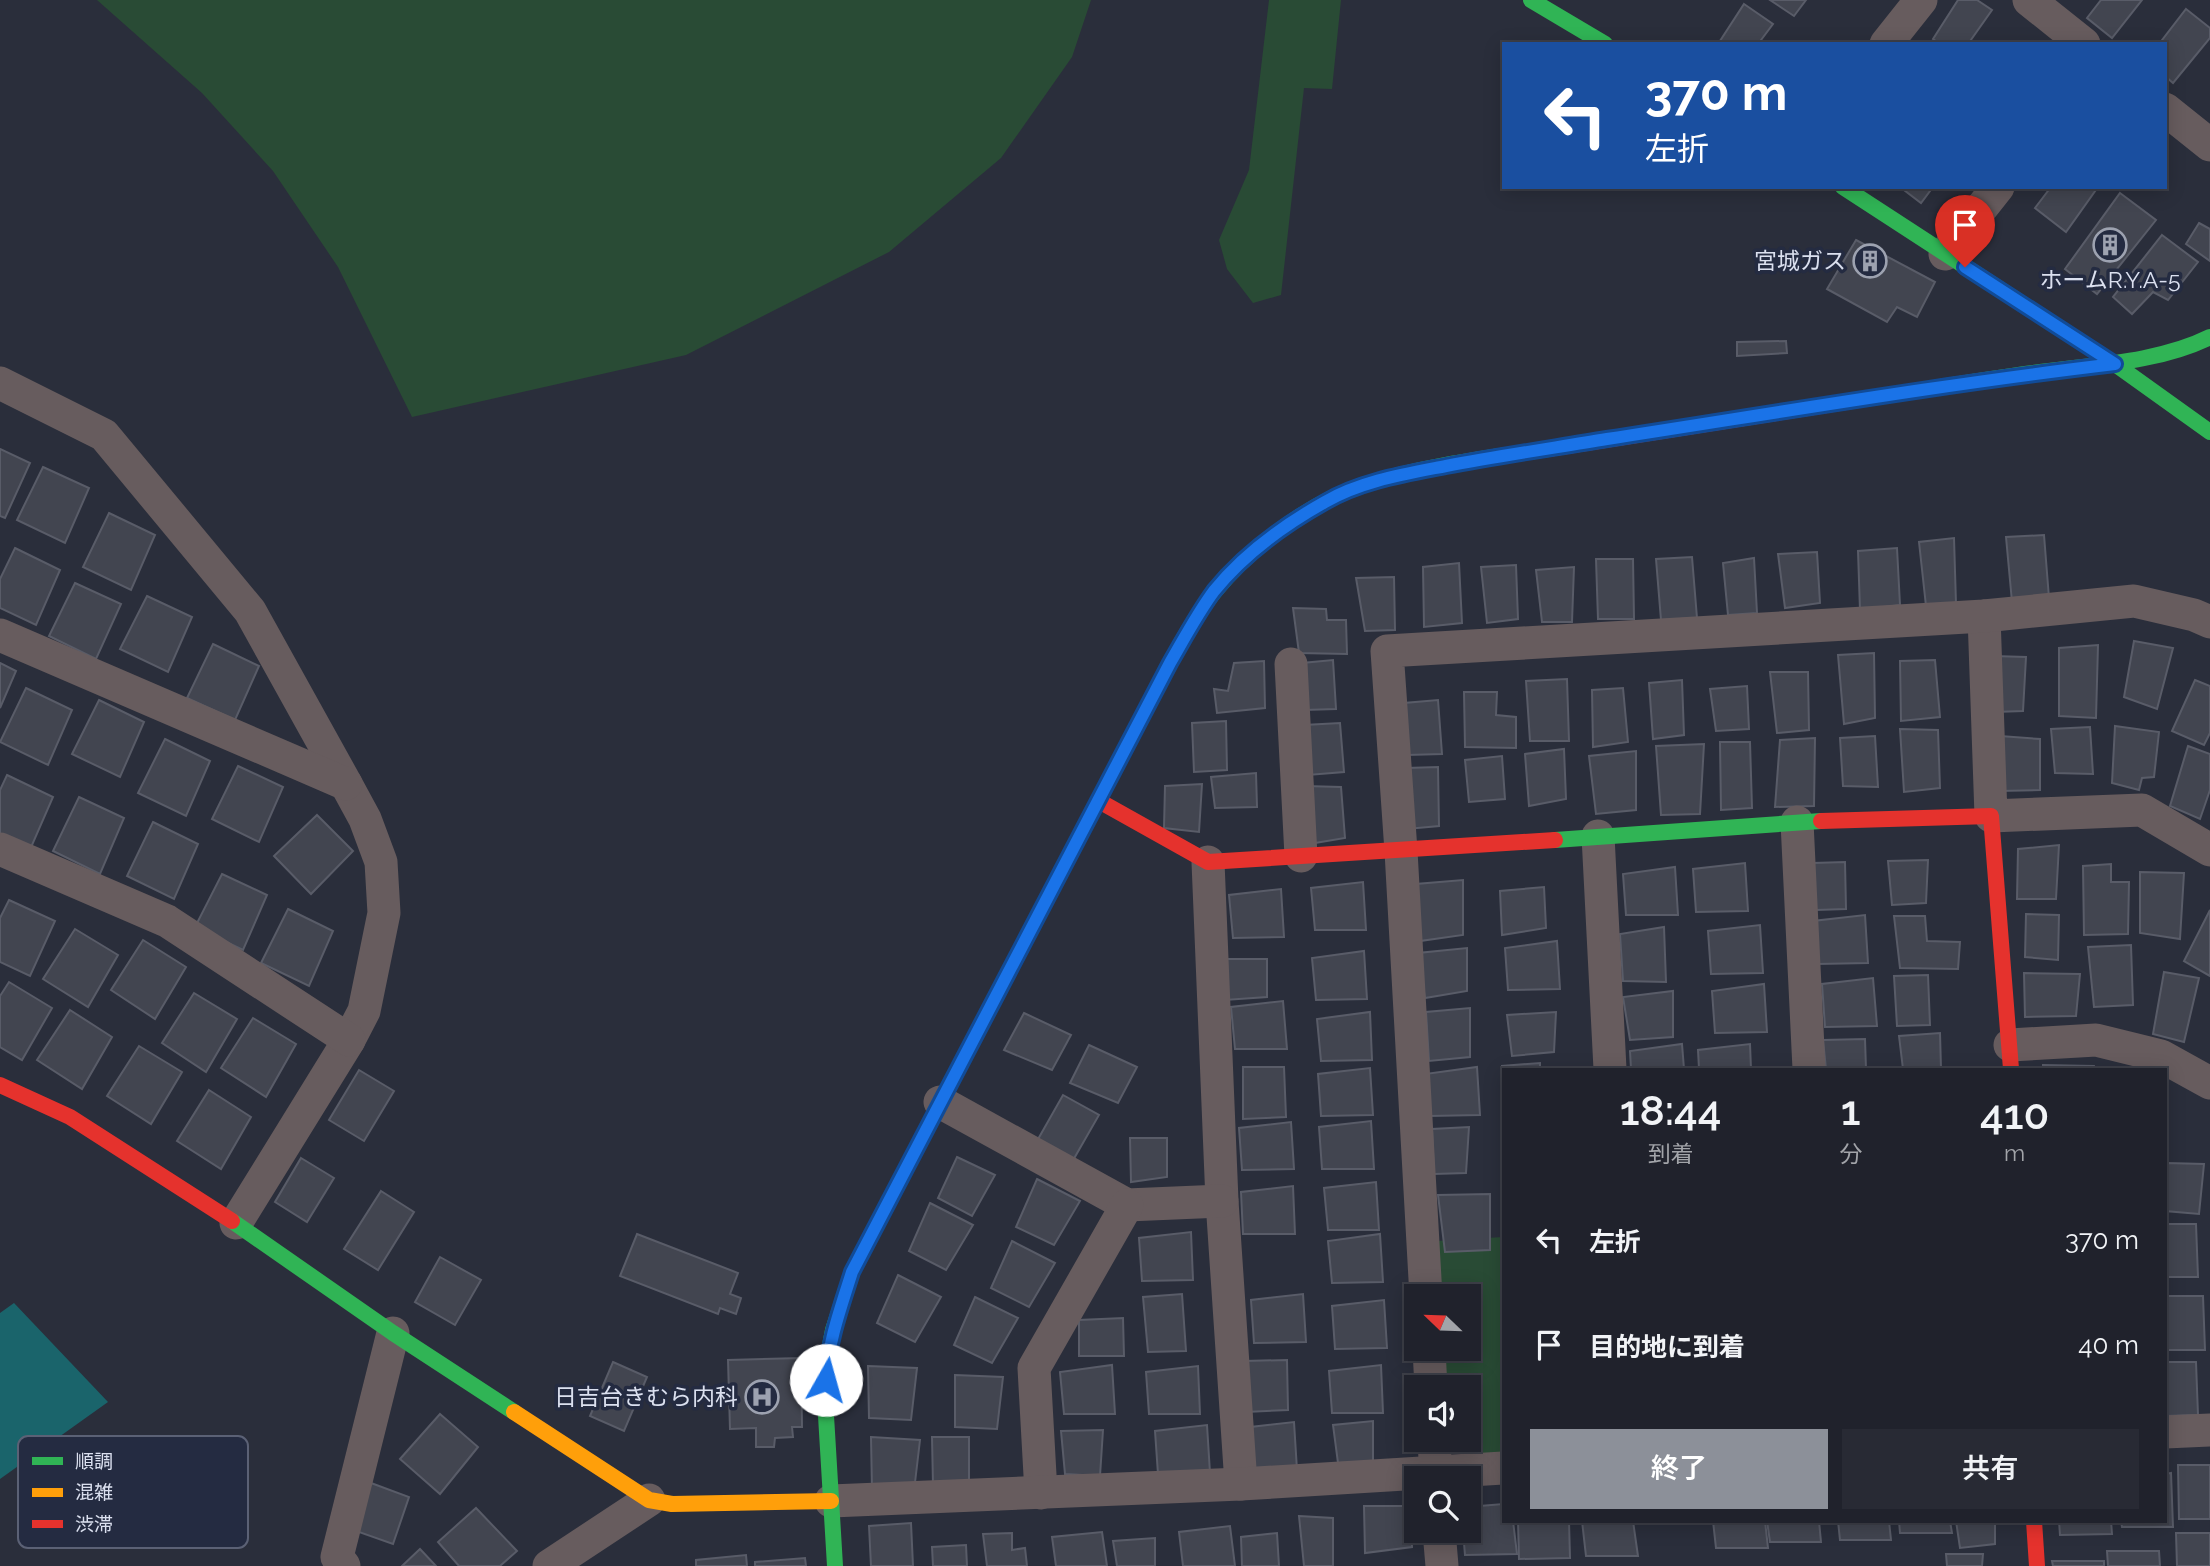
<!DOCTYPE html>
<html lang="ja">
<meta charset="utf-8">
<style>
body{margin:0;font-family:Raleway,"Noto Sans JP",sans-serif;background:#282a34;color:#f1f3f6;height:100vh;display:flex;flex-direction:column;font-size:26px;white-space:nowrap}
*{box-sizing:border-box;margin:0}
p{font-size:23px;color:#a2a4a9}
.icon{flex:none;width:38px;height:38px;fill:none;stroke:currentColor;stroke-width:2;stroke-linecap:round;stroke-linejoin:round}
.map{position:relative;flex:1;overflow:hidden}
.details{position:absolute;left:1502px;top:1068px;width:665px;height:455px;display:flex;flex-direction:column;background:#20222c;border-radius:0px;box-shadow:0 4px 18px #0003,0 0 0 2px #3d3f48}
.details>*{flex:none}
.top-card{position:absolute;left:1502px;top:42px;width:665px;height:147px;border-radius:0px;box-shadow:0 4px 18px #0003,0 0 0 2px #3d3f48;background:#1a4fa0;color:#fff;overflow:hidden}
.needle{width:46px;rotate:293deg}
.tools{position:absolute;left:1404px;top:1284px;display:grid;gap:14px}
.tools a{display:grid;place-items:center;width:77px;height:77px;border-radius:0px;background:#20222c;box-shadow:0 4px 18px #0003,0 0 0 2px #3d3f48;font-size:35px}
.pin{position:absolute;display:grid;place-items:center;width:60px;height:60px;color:#fff;margin:-72px -30px;border-radius:50% 50% 50% 0;rotate:-45deg;box-shadow:0 0 7px #0007}
.pin .icon{rotate:45deg}
.me{position:absolute;width:77px;margin:-38px;rotate:7deg;stroke-linejoin:round;filter:drop-shadow(0 0 5px #0008)}
.turn{display:flex;align-items:center;gap:24px;height:147px;padding:0 28px;font-size:32px}
.turn .icon{width:91px;height:91px;stroke-width:2.5}
.turn b{display:block;font-size:49px;line-height:60px}
.eta{display:flex;justify-content:space-evenly;align-items:center;height:119px;text-align:center}
.eta b{font-size:42px;font-weight:600;line-height:49px}
.cta{display:flex;gap:14px;margin-top:auto;padding:14px 28px}
.cta a{flex:1;height:80px;border-radius:0px;background:#8c9099;color:#fff;font-size:28px;font-weight:600;line-height:80px;text-align:center}
.cta a+a{background:#282a34;color:#f1f3f6}
ul{padding:0;list-style:none}
li{display:flex;align-items:center;gap:21px;height:105px;padding:0 28px}
li div{flex:1}
li b{display:block;font-size:26px}
li em{font-style:normal}
.map>svg:first-child{display:block}
</style>
<div class="map">
<svg width="2210" height="1566" viewBox="0 0 2210 1566">
<rect width="100%" height="100%" fill="#2a2e3b"/>
<g fill="#294b35">
<path d="M97,0h994l-19,57 -71,101 -112,94 -203,103 -274,62 -74,-150 -65,-96 -71,-78z"/>
<path d="M1269,0h72l-9,89 -28,-1 -23,207 -28,8 -26,-34 -8,-29 30,-70z"/>
<path d="M1503,1237v218l-39,1 -16,-16h20v-52h-26l-1,-39h27v-52h-29l-2,-56z"/>
</g>
<path fill="#1a646b" d="M14,1303l94,99 -108,77v-166z"/>
<g fill="#424550" stroke="#595c68" stroke-width="2">
<path d="M1770,0h36l-12,16z"/>
<path d="M1958,0h19l15,10 -24,34h-28l-7,-5z"/>
<path d="M2101,0h41l-30,38 -25,-20z"/>
<path d="M1744,4l29,20 -15,20h-40z"/>
<path d="M2186,9l24,19v10l-37,45 -8,-7v-32h-6z"/>
<path d="M1900,187h33l-12,16z"/>
<path d="M2051,187h47l-32,45 -31,-24z"/>
<path d="M2120,193l36,27 -59,74 -32,-25z"/>
<path d="M2199,223l11,6v32l-24,-17z"/>
<path d="M2162,235l36,27 -30,38 -15,-8 -21,22 -19,-17z"/>
<path d="M1856,240l79,42 -18,35 -20,-10 -10,15 -60,-33z"/>
<path d="M1786,341l1,12 -50,3v-14z"/>
<path d="M0,449l30,14 -25,55 -5,-2z"/>
<path d="M43,467l46,21 -24,55 -48,-23z"/>
<path d="M109,513l46,22 -24,55 -48,-23z"/>
<path d="M2044,535l5,63 -37,4 -6,-65z"/>
<path d="M1954,538l2,66 -30,2 -7,-64z"/>
<path d="M15,548l45,22 -24,55 -36,-17v-29z"/>
<path d="M1897,548l3,57 -40,5 -2,-59z"/>
<path d="M1817,552l3,51 -35,5 -7,-54z"/>
<path d="M1692,557l5,61 -36,2 -5,-61z"/>
<path d="M1754,558l3,55 -29,2 -5,-52z"/>
<path d="M1596,559h37l1,60h-36z"/>
<path d="M1459,563l3,60 -38,4 -1,-60z"/>
<path d="M1516,565l2,54 -31,4 -6,-56z"/>
<path d="M1574,567l-2,55h-30l-6,-52z"/>
<path d="M1394,577l1,53 -30,1 -9,-53z"/>
<path d="M75,583l46,21 -25,55 -47,-23z"/>
<path d="M147,596l45,21 -24,55 -48,-23z"/>
<path d="M1293,608l33,1 1,11h19l1,34 -48,-1z"/>
<path d="M2134,641l39,7 -16,61 -33,-12z"/>
<path d="M213,644l46,22 -24,54 -48,-22z"/>
<path d="M2098,645l-2,73 -37,-2v-68z"/>
<path d="M1874,653l1,65 -31,6 -6,-69z"/>
<path d="M1993,656l33,1 -3,54 -28,1z"/>
<path d="M1333,660l3,49 -32,1 -2,-47z"/>
<path d="M1935,660l5,57 -39,4 -1,-60z"/>
<path d="M1264,661l1,47 -48,5 -3,-24 14,2 6,-28z"/>
<path d="M0,663l16,8 -16,37z"/>
<path d="M1770,672h38l1,58 -32,3z"/>
<path d="M1567,679l2,62h-39l-4,-60z"/>
<path d="M1682,680l2,55 -31,4 -4,-56z"/>
<path d="M2195,680l15,6v47l-6,12 -32,-14z"/>
<path d="M1747,686l2,43 -33,2 -6,-42z"/>
<path d="M26,688l46,22 -24,55 -48,-23z"/>
<path d="M1623,688l5,54 -35,5 -1,-57z"/>
<path d="M1464,692h33l-1,23 20,2v31l-51,-1z"/>
<path d="M99,700l45,22 -24,55 -48,-23z"/>
<path d="M1438,700l4,54 -35,1 -3,-52z"/>
<path d="M1226,721l1,49 -33,2 -2,-49z"/>
<path d="M1340,723l4,49 -36,3 -4,-50z"/>
<path d="M2115,726l44,6 -5,45 -12,1 -3,12 -27,-7z"/>
<path d="M2090,727l3,47 -38,-1 -4,-44z"/>
<path d="M1900,729l38,1 2,58 -36,4z"/>
<path d="M1875,736l3,51 -35,-1 -3,-48z"/>
<path d="M2000,736l40,3v51l-41,1z"/>
<path d="M1815,738l-1,68 -39,1 5,-67z"/>
<path d="M165,739l45,22 -24,55 -48,-23z"/>
<path d="M1720,742h30l2,66 -31,2z"/>
<path d="M1704,744l-4,70 -39,1 -5,-69z"/>
<path d="M2188,746l22,8v36l-10,29 -30,-13z"/>
<path d="M1564,749l2,50 -37,7 -4,-52z"/>
<path d="M1636,751v59l-40,4 -7,-58z"/>
<path d="M1502,756l3,43 -36,3 -4,-42z"/>
<path d="M238,766l45,21 -24,55 -47,-23z"/>
<path d="M1438,767l1,59 -32,3 -1,-61z"/>
<path d="M1256,773l1,34 -42,1 -4,-31z"/>
<path d="M7,775l46,22 -24,55 -29,-14v-48z"/>
<path d="M1202,784l-3,48 -35,-4 1,-42z"/>
<path d="M1305,786l36,1 4,51 -36,6z"/>
<path d="M79,797l45,21 -24,56 -47,-23z"/>
<path d="M317,815l36,36 -42,43 -37,-38z"/>
<path d="M153,822l45,22 -24,55 -47,-23z"/>
<path d="M2059,845l-3,54h-39l1,-50z"/>
<path d="M1928,860l-2,43 -34,2 -4,-44z"/>
<path d="M1845,862l1,47 -30,1 -3,-47z"/>
<path d="M1745,863l3,48 -52,1 -3,-43z"/>
<path d="M2111,864v18h18l-1,52 -44,1 -1,-69z"/>
<path d="M1675,867l3,48h-52l-3,-41z"/>
<path d="M2140,872l44,1 -4,66 -40,-6z"/>
<path d="M222,874l45,21 -24,55 -48,-23z"/>
<path d="M1463,880v55l-43,6 -4,-57z"/>
<path d="M1363,882l3,48h-51l-4,-42z"/>
<path d="M1544,887l2,41 -44,7 -2,-44z"/>
<path d="M1281,889l3,48 -51,1 -4,-43z"/>
<path d="M9,900l46,21 -25,55 -30,-14v-44z"/>
<path d="M288,909l45,22 -24,55 -48,-23z"/>
<path d="M2210,910v66l-26,-15z"/>
<path d="M2026,914l33,1 -1,45 -33,-3z"/>
<path d="M1865,915l3,48 -51,1 -4,-43z"/>
<path d="M1894,916h31l2,25 33,1 -2,27 -58,-1z"/>
<path d="M1760,925l3,48 -52,1 -3,-43z"/>
<path d="M1664,927l2,55 -43,-1 -3,-47z"/>
<path d="M75,929l43,26 -30,52 -45,-28z"/>
<path d="M143,940l43,27 -31,52 -44,-29z"/>
<path d="M1557,941l3,48 -52,1 -3,-42z"/>
<path d="M2131,945l2,60 -39,2 -6,-60z"/>
<path d="M1467,948v43l-42,7 -7,-45z"/>
<path d="M1364,951l3,48 -51,1 -4,-42z"/>
<path d="M1225,959h42v38l-42,3z"/>
<path d="M2164,972l35,6 -15,64 -31,-8z"/>
<path d="M2024,973l56,1 -4,42 -51,1z"/>
<path d="M1928,975l2,50 -33,1 -3,-50z"/>
<path d="M1873,978l4,48 -52,1 -3,-43z"/>
<path d="M9,982l43,26 -30,52 -22,-13v-51z"/>
<path d="M1764,984l3,48 -52,1 -3,-42z"/>
<path d="M1673,991v46l-43,3 -7,-43z"/>
<path d="M194,993l43,26 -31,53 -44,-29z"/>
<path d="M1283,1001l4,48h-52l-4,-42z"/>
<path d="M1470,1008v49l-41,4 -3,-49z"/>
<path d="M70,1010l42,27 -30,52 -45,-29z"/>
<path d="M1370,1012l2,48 -51,1 -4,-42z"/>
<path d="M1556,1012l-2,40 -42,4 -5,-41z"/>
<path d="M1024,1013l47,22 -19,35 -48,-20z"/>
<path d="M253,1018l43,26 -30,53 -45,-29z"/>
<path d="M1940,1033l1,36h-38l-4,-33z"/>
<path d="M1865,1039l1,30h-40l-3,-29z"/>
<path d="M1682,1044l2,25h-53l-1,-18z"/>
<path d="M1750,1044l1,25h-52l-1,-19z"/>
<path d="M1089,1045l48,22 -19,36 -48,-20z"/>
<path d="M139,1046l43,26 -31,52 -44,-28z"/>
<path d="M1540,1063v6h-37v27l-1,-30z"/>
<path d="M2043,1065l51,1 1,3h-52z"/>
<path d="M1243,1067h41l2,50 -43,2z"/>
<path d="M1477,1067l3,48 -51,1 -4,-42z"/>
<path d="M1370,1068l3,47 -52,1 -3,-42z"/>
<path d="M359,1070l35,21 -30,50 -35,-21z"/>
<path d="M209,1090l42,27 -30,52 -44,-28z"/>
<path d="M1063,1095l36,20 -27,47 -35,-21z"/>
<path d="M1371,1121l3,48h-52l-3,-42z"/>
<path d="M1291,1122l3,47 -52,1 -3,-42z"/>
<path d="M1469,1127l-3,46 -32,1 -2,-45z"/>
<path d="M1130,1138h37v39l-36,5z"/>
<path d="M957,1157l38,18 -23,41 -34,-18z"/>
<path d="M301,1158l33,20 -27,44 -32,-20z"/>
<path d="M2167,1163l37,1 -5,50 -34,-3z"/>
<path d="M1037,1179l43,22 -26,44 -38,-18z"/>
<path d="M1376,1182l3,48h-51l-4,-42z"/>
<path d="M1293,1186l2,48h-52l-2,-42z"/>
<path d="M381,1191l33,21 -36,58 -34,-21z"/>
<path d="M1490,1194v56l-45,2 -7,-57z"/>
<path d="M930,1203l43,22 -27,45 -37,-19z"/>
<path d="M2165,1224h31l2,53h-33z"/>
<path d="M1191,1232l2,48 -51,1 -3,-43z"/>
<path d="M637,1234l101,39 -8,21 11,4 -5,16 -16,-6 -2,6 -98,-38z"/>
<path d="M1380,1234l3,48 -51,1 -4,-42z"/>
<path d="M1012,1241l43,22 -26,44 -38,-19z"/>
<path d="M440,1257l41,23 -26,45 -40,-23z"/>
<path d="M898,1275l43,22 -26,45 -38,-19z"/>
<path d="M1182,1294l4,57 -38,1 -5,-55z"/>
<path d="M1303,1294l3,48 -52,1 -3,-43z"/>
<path d="M2165,1296h38l2,54h-40z"/>
<path d="M975,1297l43,21 -26,45 -38,-18z"/>
<path d="M1384,1300l3,48 -52,1 -3,-43z"/>
<path d="M1123,1318l1,38h-45v-36z"/>
<path d="M801,1358l1,69h-10l1,10 -18,1 -1,9h-18v-19l-26,1 -2,-69z"/>
<path d="M1287,1360l1,50 -42,2 -2,-51z"/>
<path d="M613,1362l34,15 -23,54 -34,-15z"/>
<path d="M2165,1362h31l2,53 -33,1z"/>
<path d="M1112,1365l3,49h-51l-4,-42z"/>
<path d="M1381,1365l2,48h-51l-3,-42z"/>
<path d="M868,1366l49,2 -6,52 -42,-2z"/>
<path d="M1198,1366l2,48h-51l-3,-42z"/>
<path d="M955,1375l48,2 -6,52 -42,-2z"/>
<path d="M440,1414l38,33 -38,47 -40,-35z"/>
<path d="M1373,1421v41l-35,1 -5,-38z"/>
<path d="M1294,1422l3,48 -51,1 -4,-43z"/>
<path d="M1207,1425l3,48 -52,1 -3,-43z"/>
<path d="M1103,1430l-3,46 -35,-2 -4,-43z"/>
<path d="M871,1437l49,3 -6,51 -42,-1z"/>
<path d="M932,1437h37v47l-36,1z"/>
<path d="M2178,1465h32v54h-31z"/>
<path d="M2171,1473l2,54h-51l-1,-6h44v-47z"/>
<path d="M371,1483l38,14 -16,47 -37,-13z"/>
<path d="M1503,1504v17h10l4,33 -52,1 -2,-24h5v-24z"/>
<path d="M1364,1506h47l1,41 -47,6z"/>
<path d="M476,1508l41,43 -17,15h-41l-21,-24z"/>
<path d="M1299,1516l34,2v48h-29z"/>
<path d="M1518,1521h51l1,37 -51,1z"/>
<path d="M1582,1521h51l5,35h-52z"/>
<path d="M1713,1521h52l3,27h-52z"/>
<path d="M1767,1521h52l2,21h-51z"/>
<path d="M1838,1521h51l2,19h-51z"/>
<path d="M1899,1521h51l2,12h-52z"/>
<path d="M1956,1521h39v23l-35,4z"/>
<path d="M2059,1521h52l1,13 -52,1z"/>
<path d="M911,1523l2,43h-42l-2,-40z"/>
<path d="M1230,1526l5,40h-52l-4,-34z"/>
<path d="M1102,1532l5,34h-51l-4,-29z"/>
<path d="M1012,1533v17l13,-2 2,18h-40l-4,-32z"/>
<path d="M1277,1533l2,33h-37l-1,-29z"/>
<path d="M2176,1533h34v33h-33z"/>
<path d="M1155,1538v28h-38l-4,-25z"/>
<path d="M966,1545l1,21h-34l-1,-19z"/>
<path d="M420,1549l16,17h-34z"/>
<path d="M2107,1551h52l1,15h-52z"/>
<path d="M1946,1554h37l-1,12h-35z"/>
<path d="M746,1555l1,11h-51v-6z"/>
<path d="M805,1558l1,8h-51v-4z"/>
<path d="M2052,1561h52v5h-51z"/>
</g>
<g fill="none" stroke-linecap="round" stroke-linejoin="round">
<g stroke="#675c5e" stroke-width="33">
<path d="M2029,0l55,44"/>
<path d="M1886,44l35,-44"/>
<path d="M2165,109l45,36"/>
<path d="M1945,254l53,-67"/>
<path d="M0,383l104,52 146,176 96,173 19,35 16,43 3,51 -20,98 -15,29 -113,183"/>
<path d="M1984,616l7,200 151,-6 68,40"/>
<path d="M0,635l346,149"/>
<path d="M1291,664l10,192"/>
<path d="M1797,822l12,247"/>
<path d="M1598,836l12,233"/>
<path d="M0,849l167,72 182,119"/>
<path d="M1208,862l14,339 19,283"/>
<path d="M2010,1045l86,-5 65,16 49,27"/>
<path d="M940,1102l187,103 95,-4"/>
<path d="M1426,1297l-25,-446 -14,-200 597,-35 150,-15 60,14 16,7"/>
<path d="M1429,1349l2,39"/>
<path d="M2165,1432l45,-2"/>
<path d="M1434,1440l2,39"/>
<path d="M1041,1493l-7,-125 93,-163"/>
<path d="M831,1501l410,-17 262,-16"/>
<path d="M1439,1531l3,35"/>
<path d="M344,1566l-7,-9 56,-224"/>
<path d="M549,1566l100,-66"/>
</g>
<g stroke="#30b455" stroke-width="16">
<path d="M1531,0l74,44"/>
<path d="M1843,187l272,177 95,68"/>
<path d="M1858,400c59,-9 117,-19 175,-27 57,-8 125,-10 177,-36"/>
<path d="M1168,667c14,-27 29,-54 48,-77 35,-43 95,-88 147,-105 59,-19 124,-27 185,-36"/>
<path d="M1555,840l266,-19"/>
<path d="M232,1221l161,112 121,79"/>
<path d="M835,1566l-10,-167 2,-38 6,-31 19,-58 113,-216"/>
</g>
<path stroke="#ff9f0a" stroke-width="16" d="M514,1412l135,88 23,4 159,-3"/>
<g stroke="#e5322d" stroke-width="16">
<path d="M1548,449l310,-49"/>
<path d="M1099,801l109,61 347,-22"/>
<path d="M1821,821l170,-5 20,253"/>
<path d="M965,1056l203,-389"/>
<path d="M0,1085l70,32 162,104"/>
<path d="M2034,1521l3,45"/>
</g>
</g>
<g fill="none" stroke-linecap="round" stroke-linejoin="round">
<defs>
<path id="route" d="M826,1380c2,-38 15,-73 26,-108l318,-609c14,-24 27,-49 44,-72 29,-36 70,-66 111,-89 36,-21 80,-28 121,-36 53,-10 107,-18 161,-27 169,-26 338,-55 508,-75l-150,-97"/>
</defs>
<use href="#route" stroke="#114b97" stroke-width="18"/>
<use href="#route" stroke="#1a73e8" stroke-width="12"/>
</g>
<defs>
<symbol id="building-ring" viewBox="-11 -11 22 22"><circle r="9.5" fill="#242b41" stroke="#9da2b0" stroke-width="1.5"/><path d="M-4-6H4V6H1V3H-1V6H-4ZM-2.5-4.3h1.7v1.8h-1.7ZM.8-4.3h1.7v1.8H.8ZM-2.5-1h1.7V.8h-1.7ZM.8-1h1.7V.8H.8Z" fill="#9da2b0"/></symbol>
<symbol id="hospital-ring" viewBox="-11 -11 22 22"><circle r="9.5" fill="#242b41" stroke="#9da2b0" stroke-width="1.5"/><path d="M-5-5h3v3.5h4V-5h3V5h-3V1.5h-4V5h-3Z" fill="#9da2b0"/></symbol>
</defs>
<g fill-rule="evenodd">
<use href="#building-ring" x="2091" y="226" width="38" height="38"/>
<use href="#building-ring" x="1851" y="242" width="38" height="38"/>
<use href="#hospital-ring" x="743" y="1378" width="38" height="38"/>
</g>
<g text-anchor="middle" stroke-width="7" stroke-linejoin="round" paint-order="stroke">
<g font-size="23" fill="#dbe0ef" stroke="#242b41" text-anchor="end">
<text x="1846" y="269">宮城ガス</text>
<text x="2110" y="288" text-anchor="middle">ホームR.Y.A-5</text>
<text x="738" y="1405">日吉台きむら内科</text>
</g>
</g>
<rect x="18" y="1436" width="230" height="112" rx="10" fill="#242b41" stroke="#5b6175" stroke-width="2"/>
<rect x="32" y="1457" width="31" height="8" fill="#30b455"/>
<rect x="32" y="1488" width="31" height="9" fill="#ff9f0a"/>
<rect x="32" y="1520" width="31" height="8" fill="#e5322d"/>
<g font-size="19" fill="#dbe0ef">
<text x="75" y="1468">順調</text>
<text x="75" y="1499">混雑</text>
<text x="75" y="1531">渋滞</text>
</g>
</svg>
<div class="tools">
<a><svg class="needle" viewBox="-14 -14 28 28"><path d="M0-13l5 13h-10z" fill="#e53935"/><path d="M0 13l5-13h-10z" fill="#a2a4a9"/></svg></a>
<a><svg class="icon" aria-label="sound" viewBox="0 0 24 24"><path d="M4 9h4l5-4v14l-5-4H4zM17 9q2 3 0 6"/></svg></a>
<a><svg class="icon" aria-label="search" viewBox="0 0 24 24"><circle cx="10" cy="10" r="6"/><path d="M15 15l6 6"/></svg></a>
</div>
<div class="pin" style="left:1965px;top:267px;background:#d93025"><svg class="icon" aria-label="arrive" viewBox="0 0 24 24"><path d="M6 21V4h12l-3 4 3 4H6"/></svg></div>
<svg class="me" style="left:826px;top:1380px" viewBox="-20 -20 40 40"><circle r="19" fill="#fff"/><path d="M0-13L10 11 0 6-10 11z" fill="#1a73e8"/></svg>
<div class="top-card">
<div class="turn"><svg class="icon" aria-label="left" viewBox="0 0 24 24"><path d="M17 20v-9H6M10 6l-5 5 5 5"/></svg><div><b>370 m</b>左折</div></div>
</div>
<section class="details">
<div class="eta">
<div><b>18:44</b><p>到着</p></div>
<div><b>1</b><p>分</p></div>
<div><b>410</b><p>m</p></div>
</div>
<ul>
<li><svg class="icon" aria-label="left" viewBox="0 0 24 24"><path d="M17 20v-9H6M10 6l-5 5 5 5"/></svg><div><b>左折</b></div><em>370 m</em></li>
<li><svg class="icon" aria-label="arrive" viewBox="0 0 24 24"><path d="M6 21V4h12l-3 4 3 4H6"/></svg><div><b>目的地に到着</b></div><em>40 m</em></li>
</ul>
<div class="cta"><a>終了</a><a>共有</a></div>
</section>
</div>
